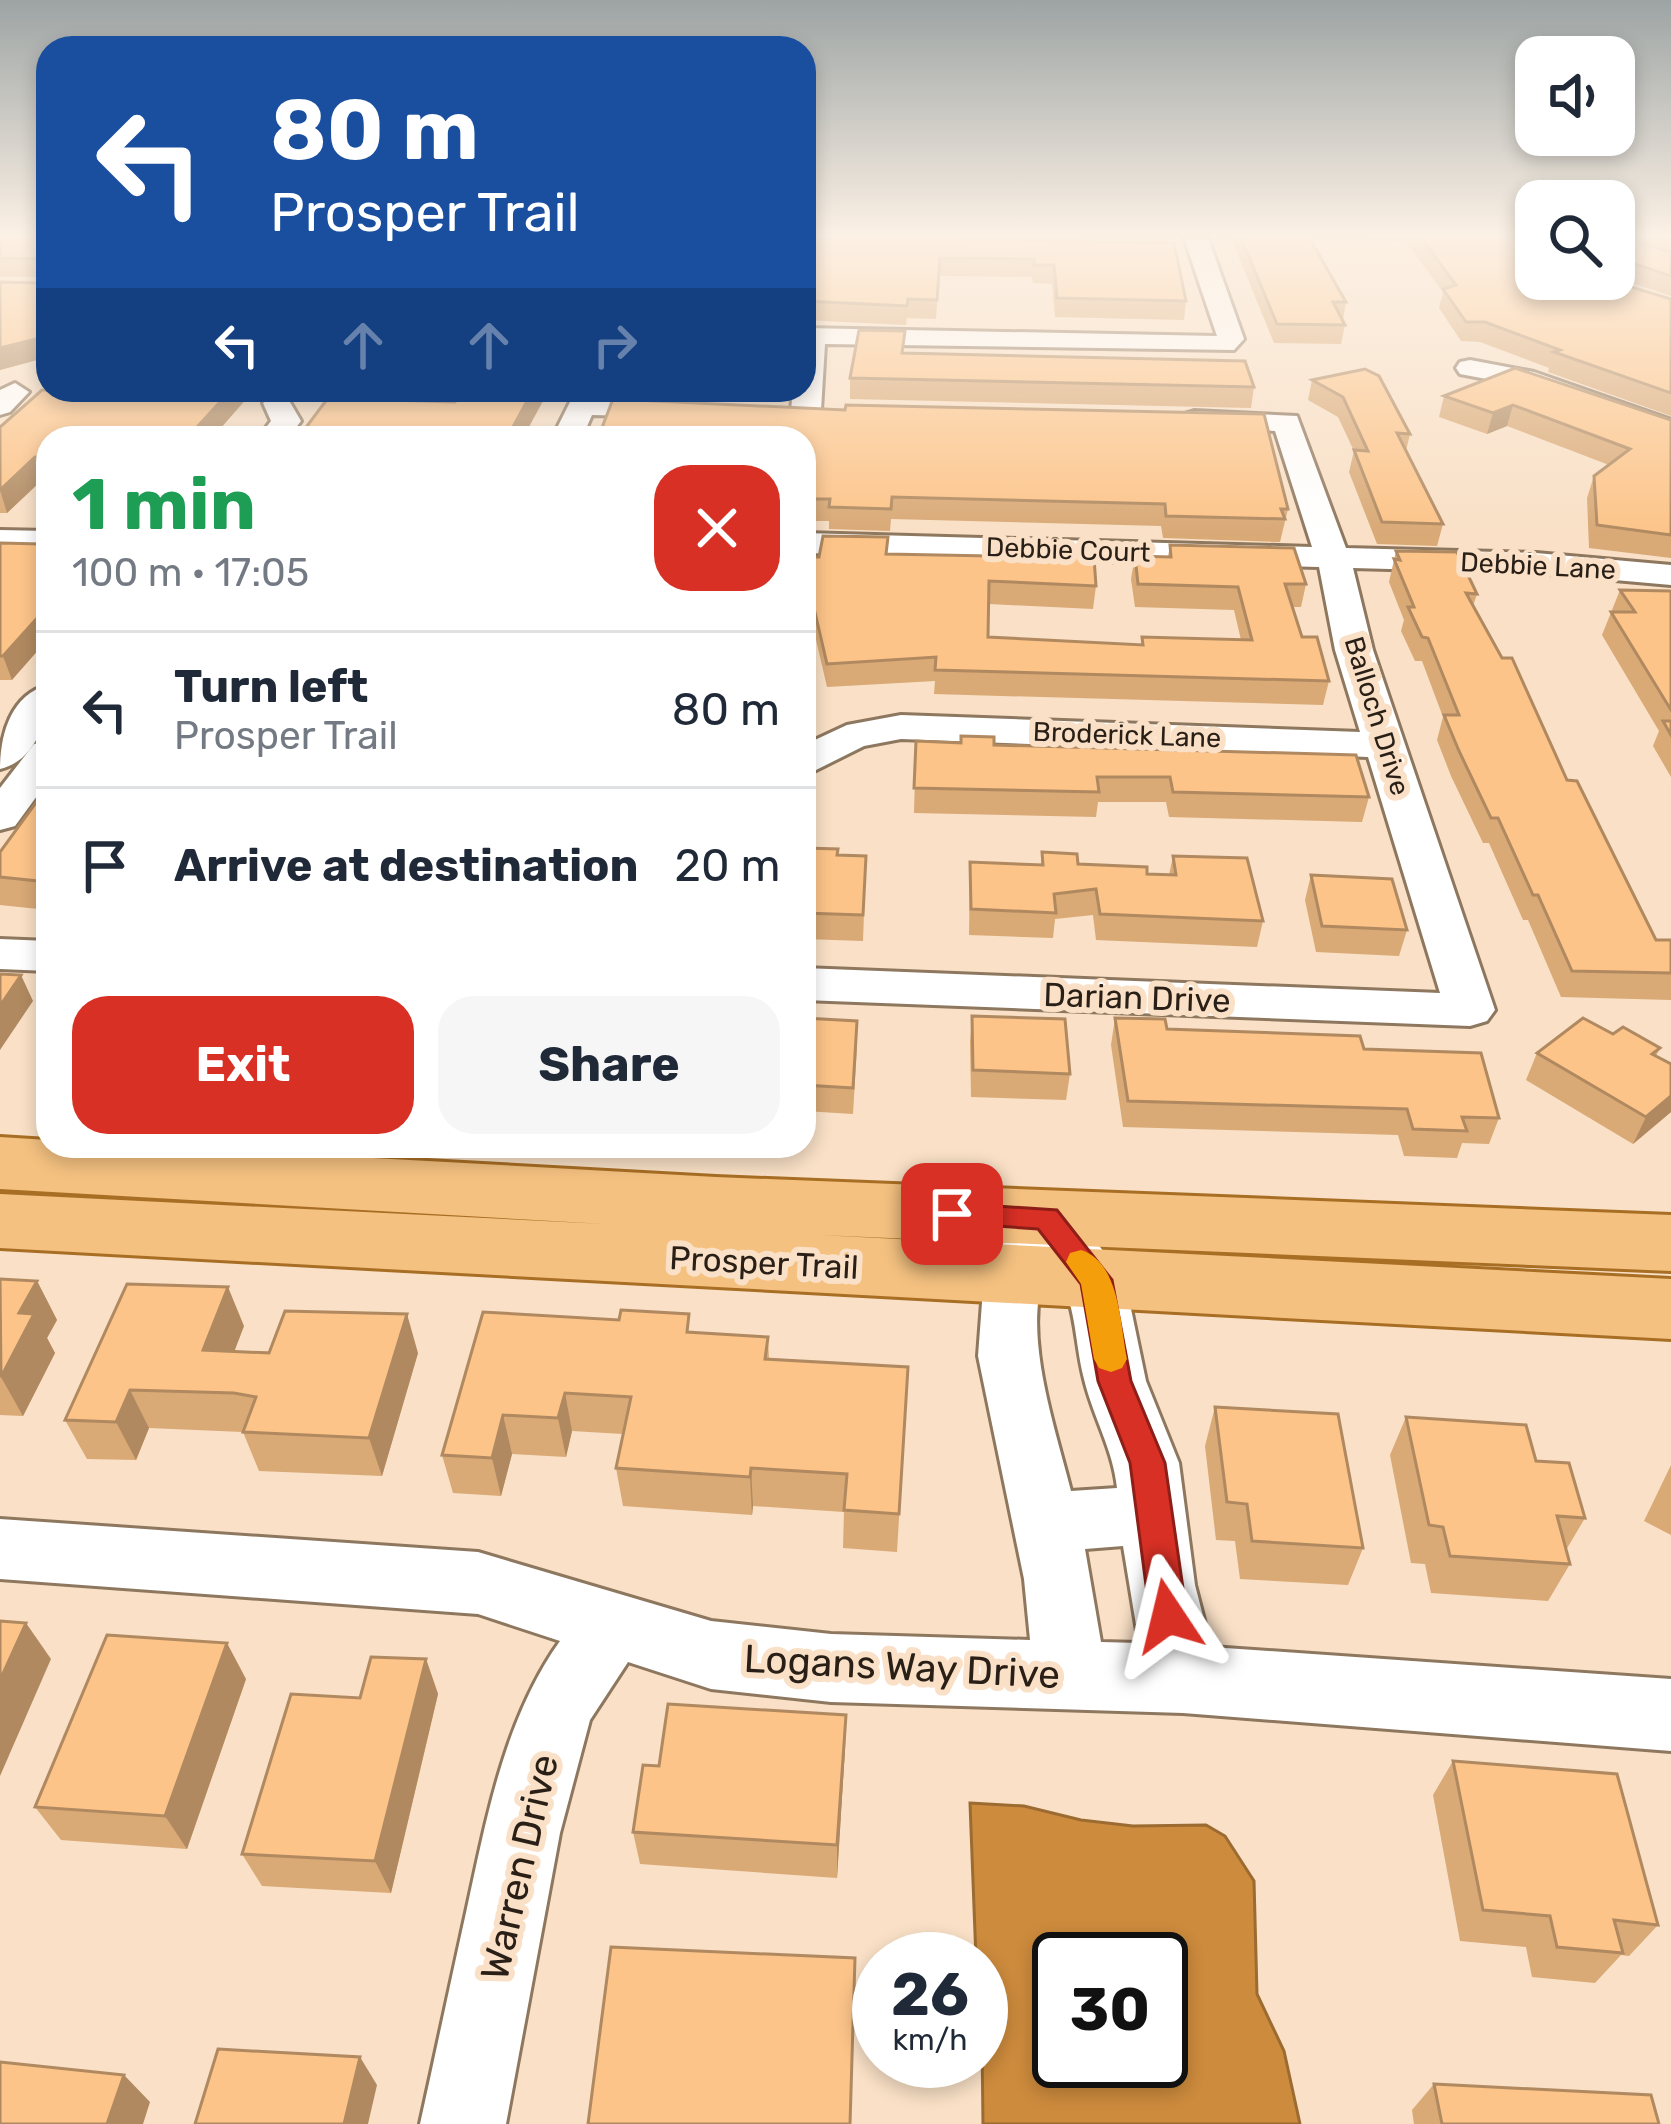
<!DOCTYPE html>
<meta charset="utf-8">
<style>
body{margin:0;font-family:Rubik,sans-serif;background:#f6f6f7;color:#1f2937;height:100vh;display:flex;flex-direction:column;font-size:45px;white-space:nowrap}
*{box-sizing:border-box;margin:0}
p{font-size:39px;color:#747a83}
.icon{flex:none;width:66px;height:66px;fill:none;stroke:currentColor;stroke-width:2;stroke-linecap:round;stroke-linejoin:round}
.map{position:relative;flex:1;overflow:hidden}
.details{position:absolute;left:36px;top:426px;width:780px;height:732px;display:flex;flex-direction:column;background:#fff;border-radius:36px;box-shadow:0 6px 18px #0003}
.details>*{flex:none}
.hud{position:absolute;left:36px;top:36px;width:780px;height:366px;border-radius:36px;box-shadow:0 6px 18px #0003;background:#1a4fa0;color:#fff;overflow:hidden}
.controls{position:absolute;left:1515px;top:36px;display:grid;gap:24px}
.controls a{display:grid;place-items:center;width:120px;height:120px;border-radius:24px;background:#fff;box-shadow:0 6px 18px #0003;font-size:60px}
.speed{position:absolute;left:852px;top:1932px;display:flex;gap:24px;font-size:60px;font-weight:700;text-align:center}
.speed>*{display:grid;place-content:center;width:156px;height:156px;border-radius:50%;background:#fff;box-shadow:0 6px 18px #0003;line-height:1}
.speed small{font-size:30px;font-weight:400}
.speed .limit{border:6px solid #111;border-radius:18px;background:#fff;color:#111}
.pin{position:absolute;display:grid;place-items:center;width:102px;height:102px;color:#fff;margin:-51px;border-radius:24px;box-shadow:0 6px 18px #0006}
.me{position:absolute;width:132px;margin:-66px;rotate:350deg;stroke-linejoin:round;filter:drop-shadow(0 0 9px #0008)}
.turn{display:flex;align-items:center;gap:42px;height:252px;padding:0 36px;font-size:54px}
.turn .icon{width:156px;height:156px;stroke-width:2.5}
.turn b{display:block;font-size:84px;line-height:102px}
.lanes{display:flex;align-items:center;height:114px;padding:0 36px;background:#0003;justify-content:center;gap:60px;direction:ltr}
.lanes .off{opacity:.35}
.round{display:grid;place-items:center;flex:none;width:126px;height:126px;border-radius:36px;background:#f6f6f7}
.summary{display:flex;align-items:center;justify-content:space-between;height:204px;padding:0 36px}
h1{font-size:72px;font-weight:700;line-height:90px;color:#1e9e55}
.action{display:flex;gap:24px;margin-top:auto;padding:24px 36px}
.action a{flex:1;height:138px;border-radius:36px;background:#d93025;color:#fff;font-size:48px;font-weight:700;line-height:138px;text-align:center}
.action a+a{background:#f6f6f7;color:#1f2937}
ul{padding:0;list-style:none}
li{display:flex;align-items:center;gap:36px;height:156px;padding:0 36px;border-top:3px solid #e0e1e3}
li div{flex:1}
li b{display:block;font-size:45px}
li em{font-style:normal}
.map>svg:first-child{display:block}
</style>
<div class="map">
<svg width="1671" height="2124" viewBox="0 0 1671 2124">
<rect width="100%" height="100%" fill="#f9e0c6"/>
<path fill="#cd8b3d" stroke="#9c6b31" stroke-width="3" fill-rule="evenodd" d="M970,1803l54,3 57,14 52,6 73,-1 19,11 29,45 3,113 27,57 16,73h-317l-2,-165h-5zM1059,1959h102v102h-102z"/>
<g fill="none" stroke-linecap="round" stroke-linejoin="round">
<defs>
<g id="minor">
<path d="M1184,238h24l36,101 -10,11 -409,-6 -4,66 -15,9 -15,-9 2,-20h11v-62l413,8z"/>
<path d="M1470,360l64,12 137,48v19l-153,-54 -58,-11 -4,-6 4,-6z"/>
<path d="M15,383l14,9 -19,20 -10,3v-25z"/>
<path d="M277,394l10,3 14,24 -13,17h-30l13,-17 -8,-18z"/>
<path d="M581,397l96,2 15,9 -15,9 -85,-2 -10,23h-30l19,-38z"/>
<path d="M1194,411l103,5 49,132 190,5 135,12v20l-135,-12 -183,-5 20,82 122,360 -8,11 -17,5 -666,-26v-32l636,25 -72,-236 -467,-18 -37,7 -60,30v-31l43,-20 54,-10 459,17 -25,-82 -16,-83 -515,-14v-20l508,14 -37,-116 -91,-5 -5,-6 5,-6z"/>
<path d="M0,530l48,1v20l-48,-1z"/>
<path d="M48,685c0,34 -11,75 -48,84 0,-33 10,-74 48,-84z"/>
<path d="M48,741v40l-33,45 -15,4v-42l34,-44z"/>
<path d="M0,939l48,2v30l-48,-2z"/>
<path d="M1047,1197l20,6 58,77 21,101 33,82 16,122 16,62 460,32v72l-488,-38 -352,-11 -120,-13 -83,-27 -38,58 -30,113 -54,291h-86c16,-72 31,-144 47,-216 20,-92 38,-190 93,-267l-82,-27 -478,-35v-60l478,33 233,69 120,13 199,6 -6,-61 -46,-223 6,-80 43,-73zM1050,1263c28,37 23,73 34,116 9,38 29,70 33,109l-46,3c-15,-61 -54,-170 -21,-228zM1123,1546l16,97 -38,-1 -16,-93z"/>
</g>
<path id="major" d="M0,1137l48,3v6h107l561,31 955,38v56l-851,-36 851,44v60l-1671,-91v-54l605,30 -605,-35z"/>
</defs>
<use href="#minor" stroke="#8e775f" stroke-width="6"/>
<use href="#major" stroke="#a86e24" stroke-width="6"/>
<use href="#minor" fill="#fff" fill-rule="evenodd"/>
<use href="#major" fill="#f4c180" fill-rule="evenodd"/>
</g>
<g fill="#d9a976">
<path d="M0,238h48v119l-48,13v-88l42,1 1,-6h-43z"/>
<path d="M804,238l370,5 12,58 -2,19 -129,-3 -3,-33 -19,-1 -1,-6 -93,-1 -3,43 -29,-1 -1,7 -102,-5z"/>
<path d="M1231,238h69l46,64 -3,18 2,5 -4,19 -67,-1z"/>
<path d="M1363,238h173v41l135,20v117l-123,-44 1,-4 -69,-26 -19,-1 -22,-33 4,-16 -37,-50 -41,-1z"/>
<path d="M1614,238h57v13h-4l4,1v44l-57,-19z"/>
<path d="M904,353l350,34 -3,21 -401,-9v-21z"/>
<path d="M1312,380l98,54 -4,17 37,73 -6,22 -60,-2 -28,-72 5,-21 -16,-34 -30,-17z"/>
<path d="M58,390h196l-42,48h-164v41h-5l-36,34h-7v-86z"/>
<path d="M632,390h137l-2,7 -134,-3z"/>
<path d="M1444,396l227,24v138l-82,-10 -2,-50 7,-22 15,-11 -102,-39 -20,8 -48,-17z"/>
<path d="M804,438l484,71 -8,33 -117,-4 -2,-12 -270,-7 -1,12 -61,-2v-8h-25z"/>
<path d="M0,543l41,1 -29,136h-12z"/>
<path d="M1170,545l136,39 -5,23h-9l10,30 27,44 -6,24 -389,-11 1,-13 -108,6 -17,-73h-6v-57l83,-3 209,32 -3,23 -104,-5 -1,33 153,8 1,-8 99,3 -7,-30 -99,-3 -4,-28 4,-23 33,1z"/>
<path d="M1396,551l81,43 -4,12 94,174 89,160h15v60l-110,-3 -33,-77h-5l-34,-77h-6l-32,-67 -14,-36 6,-23 -21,-56h-7l-14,-30 3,-11 -15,-38z"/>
<path d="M1620,590l51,1v186l-18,-31 6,-15 -57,-96z"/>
<path d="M916,741l78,4 375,52 -7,25 -193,-5 -3,-15h-68l-2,15 -182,-4z"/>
<path d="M48,786v124l-48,-5v-53z"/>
<path d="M804,848l34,7 28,1 -3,85 -59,-2z"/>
<path d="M1042,852l36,12 69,10 22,1 4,-19 90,65 -6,26 -161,-7 -3,-25 -38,4 -2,19 -84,-3 1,-73 71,3z"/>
<path d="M1311,875l96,55 -8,26 -83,-4 -11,-52z"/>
<path d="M972,1016l98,58 -4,26 -95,-3 -1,-55z"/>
<path d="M804,1018l53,29 -4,67 -49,-3z"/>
<path d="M1115,1018l52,11 197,20 135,69 -10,26 -27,-1 -5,15 -53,-2 -6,-21 -275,-8 -12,-82z"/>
<path d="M1613,1034l47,14 -4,8 15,8v48l-38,32 -107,-64 11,-27z"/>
<path d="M0,1279l37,2 20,39 -10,18 8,15 -32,63 -23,-1z"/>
<path d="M483,1312l208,21 77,4 1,22 139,8 -11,185 -54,-4 1,-36 -91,-6 -1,9 -129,-9 -7,-38 7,-34 -51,-3 -6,26 -54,-3 -11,42 -48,-3 -11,-38z"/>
<path d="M244,1326l-10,25 184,2 -36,123 -123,-5 -16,-39 -94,-4 -13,32 -49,-1 -22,-39z"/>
<path d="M1215,1407l148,141 -15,37 -108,-6 -5,-38 -19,-1 -11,-94z"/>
<path d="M1406,1417l130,44 49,57 -19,32 4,14 -22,37 -117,-8 -6,-29 -14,-1 -21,-108z"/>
<path d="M1671,1465v70l-27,-14z"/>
<path d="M426,1659l12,35 -47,199 -129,-7 -20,-32 118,-156z"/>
<path d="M246,1679l-59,170 -126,-9 -26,-33z"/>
<path d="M846,1715l-1,34 -8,129 -197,-14 -7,-32 26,-66z"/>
<path d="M1453,1761l205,164 -29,31 -8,-1 -26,28 -63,-6 -6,-30 -66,-6 -27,-146z"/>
<path d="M1434,2084l225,40h-245l-2,-14z"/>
</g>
<g fill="#b08960">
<path d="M48,336v21l-48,13v-22z"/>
<path d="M231,390h23l-42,48h-25z"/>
<path d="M396,390h21l-24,35 -4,-25z"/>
<path d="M533,390h16l-26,48h-16z"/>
<path d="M1513,405l-6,21 -20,8 6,-21z"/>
<path d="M35,457l8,22 -36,34 -7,-23z"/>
<path d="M48,606v33l-36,41 -9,-24z"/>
<path d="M21,975l12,26 -33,49v-44z"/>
<path d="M1671,1096v16l-38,32 13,-27z"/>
<path d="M37,1281l20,39 -10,18 8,15 -32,63 -22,-39 18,-64z"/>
<path d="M228,1287l16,39 -24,63 -17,-39z"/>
<path d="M407,1314l11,39 -36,123 -13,-38z"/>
<path d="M130,1390l19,38 -13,32 -20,-38z"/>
<path d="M565,1393l7,38 -6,26 -8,-39z"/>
<path d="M503,1415l9,39 -11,42 -9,-38z"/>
<path d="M751,1468l2,38 -1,9 -2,-38z"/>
<path d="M26,1623l25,36 -51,117v-96z"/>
<path d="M227,1643l19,36 -59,170 -22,-33z"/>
<path d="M426,1659l12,35 -47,199 -16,-32z"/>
<path d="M846,1715l-1,34 -8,129v-33z"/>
<path d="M360,2057l17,28 -9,39h-24z"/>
<path d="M124,2075l26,27 -7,22h-36z"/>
</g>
<g fill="#fcc489" stroke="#b08960" stroke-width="3">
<path d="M0,238h48v98l-48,12v-66l42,1 5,-20 -5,-4 -42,-1z"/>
<path d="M804,238h112l258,5 12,58 -129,-3 -3,-33h-20v-6l-94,-1 -3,42 -29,-1 -1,7 -103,-5z"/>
<path d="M1241,238l69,1 36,63h-13l12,23 -68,-1z"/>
<path d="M1421,238h115v41h69l66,20v94l-117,-41 6,-2 -75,-28h-19l-23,-33 13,-4z"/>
<path d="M1614,238h8l49,14v24l-57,-19z"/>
<path d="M859,330l46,1 -3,22 343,8 9,26 -404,-9z"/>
<path d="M1515,368l156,52v115l-74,-10 -3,-49 36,-27 -117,-44 -20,8 -49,-17z"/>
<path d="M1365,369l14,7 31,58 -13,-1 46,91 -61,-2 -28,-72 14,1 -25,-54 -31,-17z"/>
<path d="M42,390h189l-44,48h-139v19h-13l-35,33v-63z"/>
<path d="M334,390h62l-7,10 66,2 9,-12h69l-26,48h-209z"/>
<path d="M613,399l232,11 1,-5 418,9 24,95h-7l4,10 -119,-3 -1,-12 -273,-7 -1,12 -62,-2 1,-8h-26v-61h-206z"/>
<path d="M823,536l65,1 -2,17 208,4 2,28 -107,-5 -1,56 155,8 -1,-8 110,3 -14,-53 -100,-3 -3,-28 36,1 -1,-12 124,3 12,36h-21l17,53h15l12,44 -394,-11 1,-13 -109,7 -17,-73h-6v-34h15z"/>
<path d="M48,537v69l-45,50h-3v-113l41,1z"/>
<path d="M1396,551l61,1 20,42 -11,-1 36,65h10l55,122 10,1 79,159h15v33l-99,-2 -34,-76h-5l-35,-77h-7l-32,-67 -15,-36h15l-31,-77 -6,-1 -14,-30h6l-20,-48 6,1z"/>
<path d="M1620,590l51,1v119l-60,-98h24z"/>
<path d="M1663,721h8v14z"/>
<path d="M961,736l33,1v8l362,10 13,42 -196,-5 -3,-15h-73l2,15 -185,-4 2,-47 45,2z"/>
<path d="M48,786v96l-48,-5v-25z"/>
<path d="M804,848l34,1 -1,6 29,1 -3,59 -59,-2z"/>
<path d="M1042,852l35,2 1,10 69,3v7l29,1 -3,-19 74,2 16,63 -163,-7 -4,-25 -42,5 2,19 -85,-4 -1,-47 73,3z"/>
<path d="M1311,875l81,4 15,51 -85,-4z"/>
<path d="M0,974l21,1 -21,31z"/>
<path d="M972,1016l93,3 5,55 -97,-4z"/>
<path d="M804,1018l53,3 -4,67 -49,-3z"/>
<path d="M1115,1018l50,1 2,10 193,7 4,13 117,4 18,65 -37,-1 5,14 -54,-2 -6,-20 -279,-8z"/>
<path d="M1583,1018l30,16 10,-7 37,21 -8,6 19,10v32l-25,21 -109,-64z"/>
<path d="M0,1279l37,2 -18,32 15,1 -33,63z"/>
<path d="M127,1284l101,3 -25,63 66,3 16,-42 122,3 -38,124 -126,-6 13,-35 -22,-4 -104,-3 -14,32 -51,-2z"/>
<path d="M621,1310l68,4 -2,18 81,5 -3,22 143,8 -9,147 -55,-4 3,-36 -96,-6 -1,9 -134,-9 15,-71 -66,-4 -7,25 -55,-3 -11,43 -50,-3 41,-143 136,8z"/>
<path d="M1215,1407l123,7 25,134 -111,-7 -5,-37 -20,-2z"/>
<path d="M1406,1417l120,8 10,36 33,2 16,55 -28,-2 13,48 -120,-8 -7,-29 -14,-2z"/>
<path d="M0,1621l26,2 -26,57z"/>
<path d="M107,1635l120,8 -62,173 -130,-9z"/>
<path d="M371,1657l55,2 -51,202 -133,-7 49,-160 69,4z"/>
<path d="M668,1704l178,11 -9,130 -204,-13 10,-67 16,1z"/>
<path d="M1453,1761l164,13 41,151 -44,-5 9,33 -66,-6 -7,-31 -67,-6z"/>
<path d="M611,1947l244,11 -5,166h-262z"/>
<path d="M218,2049l142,8 -16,67h-149z"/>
<path d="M0,2062l124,13 -17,49h-107z"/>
<path d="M1434,2084l217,11 8,29h-217z"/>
</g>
<linearGradient id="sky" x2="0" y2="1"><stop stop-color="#9da4a4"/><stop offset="0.44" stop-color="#fcf1e5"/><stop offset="1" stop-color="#fcf1e5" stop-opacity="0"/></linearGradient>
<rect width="1671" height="535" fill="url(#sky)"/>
<path fill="#d93025" stroke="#8d1f18" stroke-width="3" d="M952,1203l105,7 55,70 19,101 34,82 22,153 -6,13 -13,5 -13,-5 -5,-13 -20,-153 -32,-82 -17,-97 -43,-55 -96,-7 -5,-8 5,-8z"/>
<path fill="#f59e0b" d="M1081,1250c39,12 39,75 46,109l-5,9 -11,4 -12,-4 -5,-9 -13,-75 -15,-22 4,-9z"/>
<g text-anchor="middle" stroke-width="12" stroke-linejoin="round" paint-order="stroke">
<g font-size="27" fill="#291f16" stroke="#f9e0c6">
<text transform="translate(1068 550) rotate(2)" y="9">Debbie Court</text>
<text transform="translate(1538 566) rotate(3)" y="9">Debbie Lane</text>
<text transform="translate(1377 716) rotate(73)" y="9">Balloch Drive</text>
<text transform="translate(1127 735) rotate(2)" y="9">Broderick Lane</text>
</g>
<g font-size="33" fill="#291f16" stroke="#f9e0c6">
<text transform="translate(1137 997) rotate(2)" y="12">Darian Drive</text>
<text transform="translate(764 1262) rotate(3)" y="12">Prosper Trail</text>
</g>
<g font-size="39" fill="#291f16" stroke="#f9e0c6">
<text transform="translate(902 1666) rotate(3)" y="14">Logans Way Drive</text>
<text transform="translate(519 1867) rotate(-77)" y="14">Warren Drive</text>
</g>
</g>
</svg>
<div class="controls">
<a><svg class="icon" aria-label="sound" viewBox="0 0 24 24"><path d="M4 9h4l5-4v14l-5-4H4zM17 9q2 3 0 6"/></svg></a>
<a><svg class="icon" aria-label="search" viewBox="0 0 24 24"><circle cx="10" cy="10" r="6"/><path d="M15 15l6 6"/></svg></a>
</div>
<div class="speed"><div>26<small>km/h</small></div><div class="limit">30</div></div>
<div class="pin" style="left:952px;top:1214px;background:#d93025"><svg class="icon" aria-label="arrive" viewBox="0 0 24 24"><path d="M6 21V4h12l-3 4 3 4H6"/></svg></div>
<svg class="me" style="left:1168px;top:1616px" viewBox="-20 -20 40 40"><path d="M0-17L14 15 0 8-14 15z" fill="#d93025" stroke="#fff" stroke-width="4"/></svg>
<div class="hud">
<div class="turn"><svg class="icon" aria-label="left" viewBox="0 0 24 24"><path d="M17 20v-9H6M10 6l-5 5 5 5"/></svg><div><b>80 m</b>Prosper Trail</div></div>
<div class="lanes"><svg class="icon" aria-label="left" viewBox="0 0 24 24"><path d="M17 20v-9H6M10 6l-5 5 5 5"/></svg><svg class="icon off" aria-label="ahead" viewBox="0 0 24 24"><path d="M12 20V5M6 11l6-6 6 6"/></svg><svg class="icon off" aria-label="ahead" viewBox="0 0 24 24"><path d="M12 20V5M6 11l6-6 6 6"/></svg><svg class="icon off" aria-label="right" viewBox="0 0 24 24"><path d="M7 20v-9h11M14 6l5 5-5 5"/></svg></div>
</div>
<section class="details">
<div class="summary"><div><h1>1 min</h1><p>100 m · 17:05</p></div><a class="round" style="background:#d93025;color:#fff"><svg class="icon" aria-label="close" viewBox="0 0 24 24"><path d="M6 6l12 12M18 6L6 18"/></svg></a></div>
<ul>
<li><svg class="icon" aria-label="left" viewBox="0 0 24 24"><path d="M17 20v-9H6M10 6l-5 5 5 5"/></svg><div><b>Turn left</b><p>Prosper Trail</p></div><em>80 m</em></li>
<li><svg class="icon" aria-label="arrive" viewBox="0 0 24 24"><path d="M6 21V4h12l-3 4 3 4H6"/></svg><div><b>Arrive at destination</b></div><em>20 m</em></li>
</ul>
<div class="action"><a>Exit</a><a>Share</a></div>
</section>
</div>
